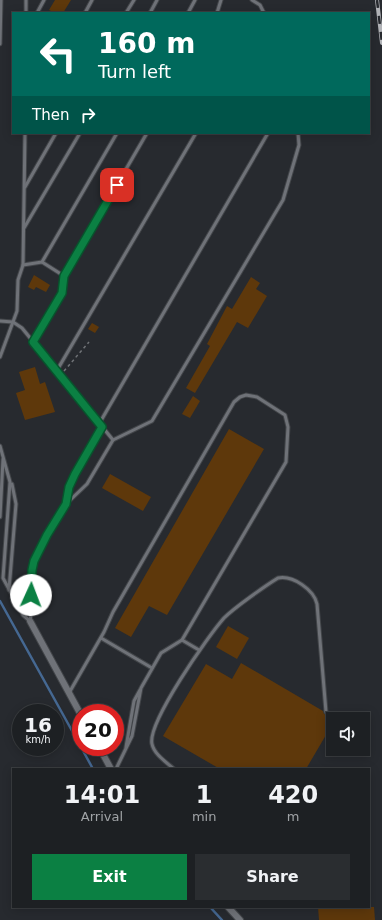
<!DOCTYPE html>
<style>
body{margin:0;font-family:"DejaVu Sans",sans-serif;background:#2a2d30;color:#f1f3f6;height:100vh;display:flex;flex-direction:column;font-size:15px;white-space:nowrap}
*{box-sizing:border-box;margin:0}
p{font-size:13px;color:#a0a3a6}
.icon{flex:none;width:22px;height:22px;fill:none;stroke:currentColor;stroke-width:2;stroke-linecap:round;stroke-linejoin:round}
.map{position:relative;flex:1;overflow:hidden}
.side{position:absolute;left:12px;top:768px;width:358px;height:140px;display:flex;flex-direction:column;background:#1d2023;border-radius:0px;box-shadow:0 2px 10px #0003,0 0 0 1px #3b3e41}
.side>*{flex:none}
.guide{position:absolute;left:12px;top:12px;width:358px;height:122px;border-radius:0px;box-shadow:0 2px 10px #0003,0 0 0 1px #3b3e41;background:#00695c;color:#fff;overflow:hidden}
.tools{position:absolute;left:326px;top:712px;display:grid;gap:8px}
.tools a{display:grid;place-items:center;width:44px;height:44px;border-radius:0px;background:#1d2023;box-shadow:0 2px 10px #0003,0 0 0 1px #3b3e41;font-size:20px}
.speed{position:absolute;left:12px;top:704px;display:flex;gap:8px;font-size:20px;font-weight:700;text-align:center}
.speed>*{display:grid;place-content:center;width:52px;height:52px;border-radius:50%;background:#1d2023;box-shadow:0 2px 10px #0003,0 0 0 1px #3b3e41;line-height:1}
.speed small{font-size:10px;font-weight:400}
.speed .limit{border:6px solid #d22;background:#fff;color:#111}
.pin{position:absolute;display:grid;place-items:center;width:34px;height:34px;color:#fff;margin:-17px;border-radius:8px;box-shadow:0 2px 6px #0006}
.me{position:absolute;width:44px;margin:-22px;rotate:2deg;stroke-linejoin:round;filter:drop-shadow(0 0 3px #0008)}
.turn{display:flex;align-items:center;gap:14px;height:84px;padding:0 20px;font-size:18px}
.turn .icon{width:52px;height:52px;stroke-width:2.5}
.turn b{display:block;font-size:28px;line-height:34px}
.then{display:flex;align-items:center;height:38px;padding:0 20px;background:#0003;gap:8px;font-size:15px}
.eta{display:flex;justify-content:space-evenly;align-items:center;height:68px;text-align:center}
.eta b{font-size:24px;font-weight:600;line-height:28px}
.button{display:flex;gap:8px;margin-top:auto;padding:8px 20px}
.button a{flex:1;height:46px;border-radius:0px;background:#0b8043;color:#fff;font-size:16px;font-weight:600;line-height:46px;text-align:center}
.button a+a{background:#2a2d30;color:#f1f3f6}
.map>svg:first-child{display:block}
</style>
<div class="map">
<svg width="382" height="920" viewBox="0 0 382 920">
<rect width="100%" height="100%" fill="#272a2f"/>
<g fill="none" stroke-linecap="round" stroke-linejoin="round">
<g stroke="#456892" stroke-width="2.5">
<path d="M0,601l81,146"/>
<path d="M81,747l12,22"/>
<path d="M210,907l12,13"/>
</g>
</g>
<g fill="#5e380b">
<path d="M55,0h16l-8,13h-8l-6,-3z"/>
<path d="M34,275l16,10 -4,7 -10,-5 -2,3 -6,-3z"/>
<path d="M251,277l9,6 -4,6 11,7 -19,32 -11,-6 -42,71 -9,-5 24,-42 -3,-2 20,-38 5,3z"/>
<path d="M92,323l7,4 -4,6 -7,-4z"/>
<path d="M35,367l5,17 5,-2 10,30 -30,8 -9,-27 9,-3 -6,-18z"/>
<path d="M193,396l7,5 -10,17 -8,-4z"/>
<path d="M229,429l35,20 -97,166 -18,-9 -18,31 -16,-9z"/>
<path d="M110,474l41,23 -8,14 -41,-23z"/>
<path d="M228,626l21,12 -12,21 -21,-12z"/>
<path d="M241,663l82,48 1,3 7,2 2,7 -27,46h-86l-57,-33 43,-72 26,15z"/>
<path d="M318,907h56l1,13h-56z"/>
</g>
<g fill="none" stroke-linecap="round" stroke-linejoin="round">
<defs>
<g id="service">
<path d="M252,0l8,5 4,8"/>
<path d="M26,13v-13"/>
<path d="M37,13l7,-13"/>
<path d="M85,13l7,-13"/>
<path d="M126,13l8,-13"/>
<path d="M150,13l7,-13"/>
<path d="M188,13l7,-13"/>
<path d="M217,13l4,-13"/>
<path d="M0,44l1,-44"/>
<path d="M25,187l31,-54"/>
<path d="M24,228l56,-95"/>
<path d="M42,262l22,14"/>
<path d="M23,265l19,-3 75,-129"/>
<path d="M0,321l13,1 9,6 91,112"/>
<path d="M33,342l29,-49 2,-17 83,-143"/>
<path d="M0,357l17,-46 1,-31 5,-15 2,-132"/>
<path d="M56,372l140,-239"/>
<path d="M99,424l169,-291"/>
<path d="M0,446l10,36 -7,96 20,37 7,6 2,-13 -1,-13 1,-25 15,-35 19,-31 21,-20 26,-44 39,-19 131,-221 16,-55 -1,-12"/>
<path d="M66,504c4,-29 22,-53 36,-77"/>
<path d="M0,517l3,-58"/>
<path d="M9,590l7,-86 -4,-20"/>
<path d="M101,638l51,30"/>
<path d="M182,640l17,10"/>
<path d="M69,693l35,-61 9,-20 121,-210 6,-5 6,-2 11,2 28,18 3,12 -2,35 -104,178 -21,13 -20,35 -9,48 -16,33"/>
<path d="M126,747l8,-46 6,-11"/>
<path d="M174,769c-8,-7 -20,-15 -22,-25 -5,-21 56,-108 72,-126 10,-10 41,-32 54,-40 15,-3 36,12 39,26l9,108"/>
</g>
<g id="minor">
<path d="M30,621l51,94"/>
<path d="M99,747l12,22"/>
<path d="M228,907l12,13"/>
</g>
</defs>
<use href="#service" stroke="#424549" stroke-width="5"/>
<use href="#minor" stroke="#424549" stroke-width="8"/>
<path stroke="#707377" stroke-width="1.5" stroke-dasharray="3 3" stroke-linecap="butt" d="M64,371l25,-29"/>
<use href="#service" stroke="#6f7278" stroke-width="3"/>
<use href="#minor" stroke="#6f7278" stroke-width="6"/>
<defs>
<path id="rail" d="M377,0l5,43"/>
</defs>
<use href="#rail" stroke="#b2b4b8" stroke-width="4"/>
<use href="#rail" stroke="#272a2f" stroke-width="2.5" stroke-dasharray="8" stroke-linecap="butt"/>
</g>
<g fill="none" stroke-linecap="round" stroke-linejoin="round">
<defs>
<path id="route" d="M31,595l1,-25 2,-9 13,-26 19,-31 3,-17 6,-13 27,-47 -69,-85 29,-49 2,-17 53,-91"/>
</defs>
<use href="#route" stroke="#07532c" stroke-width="10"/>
<use href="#route" stroke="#0b8043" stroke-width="7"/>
</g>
</svg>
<div class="tools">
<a><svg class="icon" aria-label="sound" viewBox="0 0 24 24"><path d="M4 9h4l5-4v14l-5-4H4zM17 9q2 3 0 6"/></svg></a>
</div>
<div class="speed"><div>16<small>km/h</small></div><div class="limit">20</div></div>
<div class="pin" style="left:117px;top:185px;background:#d93025"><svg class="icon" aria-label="arrive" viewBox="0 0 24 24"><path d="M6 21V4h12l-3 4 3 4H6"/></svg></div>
<svg class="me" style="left:31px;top:595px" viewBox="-20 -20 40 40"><circle r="19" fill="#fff"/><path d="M0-13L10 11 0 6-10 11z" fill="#0b8043"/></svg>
<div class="guide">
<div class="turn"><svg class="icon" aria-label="left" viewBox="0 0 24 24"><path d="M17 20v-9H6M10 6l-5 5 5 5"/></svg><div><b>160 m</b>Turn left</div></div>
<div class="then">Then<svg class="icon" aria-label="right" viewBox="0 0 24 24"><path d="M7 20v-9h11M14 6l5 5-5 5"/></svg></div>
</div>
<section class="side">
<div class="eta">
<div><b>14:01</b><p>Arrival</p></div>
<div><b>1</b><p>min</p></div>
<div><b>420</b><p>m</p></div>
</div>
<div class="button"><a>Exit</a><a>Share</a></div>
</section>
</div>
